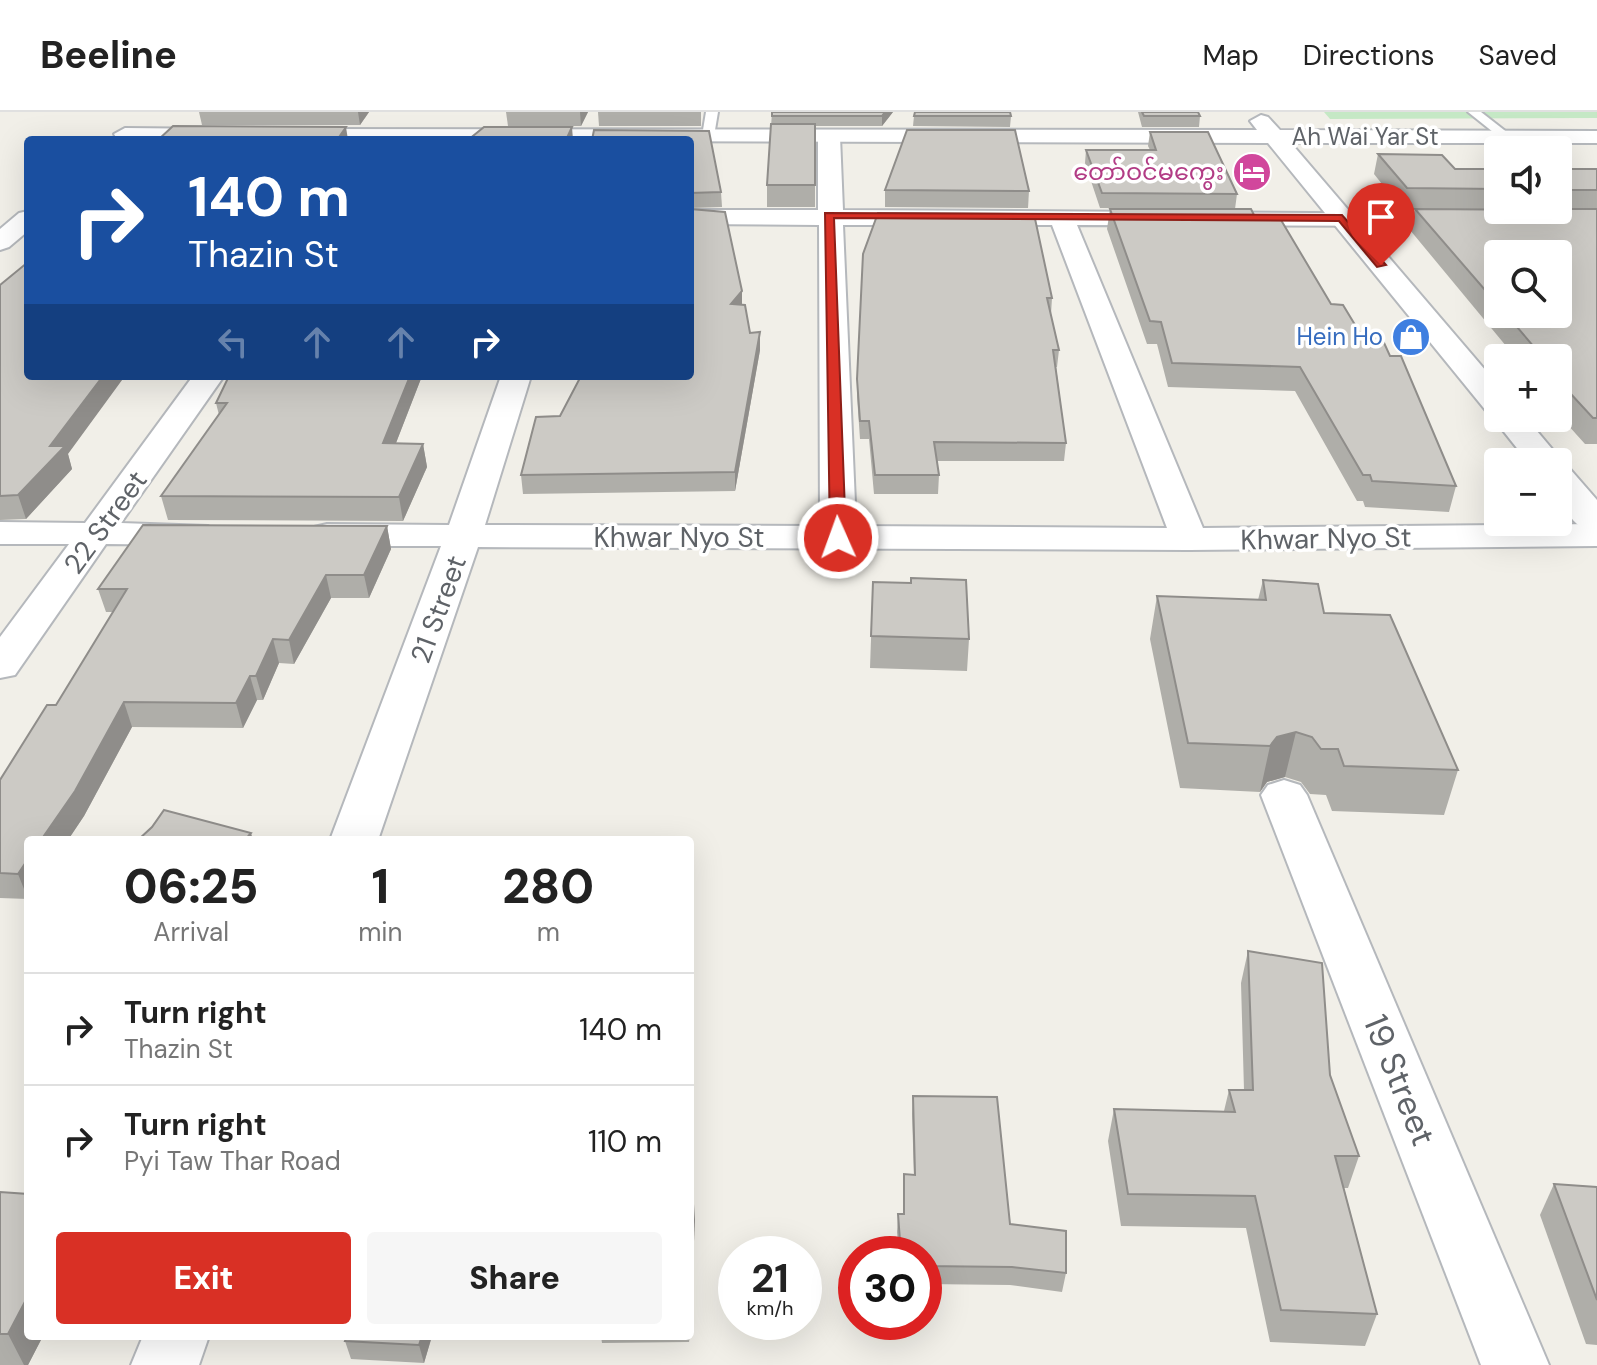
<!DOCTYPE html>
<meta charset="utf-8">
<style>
body{margin:0;font-family:"DM Sans","Noto Sans Myanmar",sans-serif;background:#f6f6f6;color:#222;height:100vh;display:flex;flex-direction:column;font-size:30px;white-space:nowrap}
*{box-sizing:border-box;margin:0}
p{font-size:26px;color:#767676}
.icon{flex:none;width:44px;height:44px;fill:none;stroke:currentColor;stroke-width:2;stroke-linecap:round;stroke-linejoin:round}
.map{position:relative;flex:1;overflow:hidden}
.details{position:absolute;left:24px;top:724px;width:670px;height:504px;display:flex;flex-direction:column;background:#fff;border-radius:8px;box-shadow:0 8px 32px #0002}
.details>*{flex:none}
.banner{position:absolute;left:24px;top:24px;width:670px;height:244px;border-radius:8px;box-shadow:0 8px 32px #0002;background:#1a4fa0;color:#fff;overflow:hidden}
.controls{position:absolute;left:1484px;top:24px;display:grid;gap:16px}
.controls a{display:grid;place-items:center;width:88px;height:88px;border-radius:8px;background:#fff;box-shadow:0 8px 32px #0002;font-size:40px}
.speed{position:absolute;left:718px;top:1124px;display:flex;gap:16px;font-size:40px;font-weight:700;text-align:center}
.speed>*{display:grid;place-content:center;width:104px;height:104px;border-radius:50%;background:#fff;box-shadow:0 8px 32px #0002;line-height:1}
.speed small{font-size:20px;font-weight:400}
.speed .limit{border:12px solid #d22;background:#fff;color:#111}
.pin{position:absolute;display:grid;place-items:center;width:68px;height:68px;color:#fff;margin:-82px -34px;border-radius:50% 50% 50% 0;rotate:-45deg;box-shadow:0 0 8px #0007}
.pin .icon{rotate:45deg}
.me{position:absolute;width:88px;margin:-44px;rotate:358deg;stroke-linejoin:round;filter:drop-shadow(0 0 6px #0008)}
.turn{display:flex;align-items:center;gap:28px;height:168px;padding:0 32px;font-size:36px}
.turn .icon{width:104px;height:104px;stroke-width:2.5}
.turn b{display:block;font-size:56px;line-height:68px}
.lanes{display:flex;align-items:center;height:76px;padding:0 32px;background:#0003;justify-content:center;gap:40px;direction:ltr}
.lanes .off{opacity:.35}
.eta{display:flex;justify-content:space-evenly;align-items:center;height:136px;text-align:center}
.eta b{font-size:48px;font-weight:800;line-height:56px}
.primary-button{display:flex;gap:16px;margin-top:auto;padding:16px 32px}
.primary-button a{flex:1;height:92px;border-radius:8px;background:#d93025;color:#fff;font-size:32px;font-weight:800;line-height:92px;text-align:center}
.primary-button a+a{background:#f6f6f6;color:#222}
ul{padding:0;list-style:none}
li{display:flex;align-items:center;gap:24px;height:112px;padding:0 32px;border-top:2px solid #e0e0e0}
li div{flex:1}
li b{display:block;font-size:30px}
li em{font-style:normal}
header{display:flex;align-items:center;gap:48px;box-sizing:border-box;height:112px;padding:0 40px;background:#fff;border-bottom:2px solid #e0e0e0}
header strong{font-size:38px}
nav{display:flex;gap:44px;margin-inline-start:auto;font-size:28px}
.map>svg:first-child{display:block}
</style>
<header>
<strong>Beeline</strong>
<nav><a>Map</a><a>Directions</a><a>Saved</a></nav>
</header>
<div class="map">
<svg width="1597" height="1253" viewBox="0 0 1597 1253">
<rect width="100%" height="100%" fill="#f1efe8"/>
<path fill="#c5e8c5" d="M1324,0h273v6l-267,1z"/>
<g fill="none" stroke-linecap="round" stroke-linejoin="round">
<defs>
<g id="service">
<path d="M706,0h12l-4,24 -6,4 -6,-4z"/>
<path d="M1468,0h13l32,25 -10,3z"/>
</g>
<g id="minor">
<path d="M829,18l11,6 3,74 638,4 3,5 -3,5 -9,2 -395,-1 126,303 394,-4v22l-408,4 -711,-3 -100,293h-48l111,-294h-114l-13,-3 -5,-8 5,-8 13,-3 122,1 52,-149h30l-46,149 335,1 -1,-301 -129,-1v-14h128v-74zM843,113h209l115,303 -311,-2z"/>
<path d="M193,264h31l-103,147 87,3 5,8 -5,8 -13,3 -89,-1 -91,131 -15,3v-41l69,-93h-69v-22l85,1z"/>
<path d="M1284,668l16,5 7,10 242,570h-68l-220,-570 7,-10z"/>
<path d="M143,1224h66l-10,29h-68z"/>
</g>
<g id="tertiary">
<path d="M1261,3l7,2 12,13 317,1v12h-306l207,242v33h28l37,44 -3,4 10,3 27,31v34c-35,-9 -39,-42 -39,-72h-30l-35,-44 3,-4 -9,-2 -219,-269 -987,-3 -5,-5 11,-6 970,1 -7,-9z"/>
<path d="M125,16l98,1 11,6 -5,5 -112,-1 -3,-5z"/>
<path d="M28,99v20l-19,16 -9,3v-21l19,-16z"/>
</g>
</defs>
<use href="#service" stroke="#b5b8bc" stroke-width="4"/>
<use href="#minor" stroke="#b5b8bc" stroke-width="4"/>
<use href="#tertiary" stroke="#b5b8bc" stroke-width="4"/>
<use href="#service" fill="#fff" fill-rule="evenodd"/>
<use href="#minor" fill="#fff" fill-rule="evenodd"/>
<use href="#tertiary" fill="#fff" fill-rule="evenodd"/>
</g>
<g fill="#afaea9" fill-rule="evenodd">
<path d="M199,0h170l-9,13h-158z"/>
<path d="M506,0h82l-7,14h-73z"/>
<path d="M598,0h103v14h-102z"/>
<path d="M772,0h121l-11,14h-67v81h-48v-22z"/>
<path d="M1138,0h60l2,4 -1,11h-57z"/>
<path d="M914,4h97l-1,11 -97,-1z"/>
<path d="M1150,20l87,62 -2,15 -135,-1 -15,-45 1,-13h64l-2,-4z"/>
<path d="M690,28l31,52 1,15 -32,1z"/>
<path d="M1378,42l77,15h43v41h60v-41h39v275h-12l-27,-30v-56h-42l-106,-128 5,-21h-13l-28,-35zM1498,142l60,60h-60z"/>
<path d="M885,78l144,1 -1,17 -143,-1z"/>
<path d="M1110,97l144,6 77,89 29,29 30,23 66,130 -7,26 -84,-5 -2,-6h-6l-62,-110 -127,-4 -11,-43h-10l-40,-115z"/>
<path d="M863,142l189,44 -1,16 8,36 -2,17h-1l10,76 -2,18h-127l2,14 -1,19h-64l-5,-55h-9l-3,-43z"/>
<path d="M0,173l68,169 4,15 -46,50 -26,1z"/>
<path d="M742,193l8,28 10,17 -25,141 -212,3 -2,-19 39,-59z"/>
<path d="M229,264h193l-26,67 27,1 4,23 -24,54 -235,-1 -7,-24 58,-81 -3,-12z"/>
<path d="M387,414l4,23 -22,49h-38l-37,66 -15,-1 -16,37h-6l-14,28 -111,-1 -48,89 -56,83 -28,-1v-118l56,-75 57,-93h-7l-8,-23z"/>
<path d="M1263,468l61,33 134,157 -14,45 -112,-4 -6,-16 -16,-1 -9,-12 -16,-5 -18,5 -7,10 -80,-4 -30,-149 7,-43 101,4z"/>
<path d="M873,470l96,57 -2,32 -97,-3z"/>
<path d="M1248,839l82,124 29,81 -11,32h-4l33,126 -12,32 -95,-4 -24,-114 -125,-2 -13,-85 6,-32 110,2 5,-21h15l-3,-107z"/>
<path d="M913,984l97,128 56,49 -4,19 -52,-7 -86,-1v-30h-25l-2,-22 1,-18h5l1,-40 10,1 -2,-61z"/>
<path d="M1554,1072l43,3v158l-11,-1 -46,-129z"/>
<path d="M0,1080l28,144h15l-15,29h-28z"/>
<path d="M432,1224l-8,27 -73,-4 -6,-18z"/>
<path d="M601,1224h89l-1,6 -87,1z"/>
</g>
<g fill="#8f8d8a">
<path d="M358,0h11l-9,13z"/>
<path d="M580,0h8l-7,14z"/>
<path d="M885,0h8l-11,14v-10z"/>
<path d="M346,15l2,13h-11z"/>
<path d="M572,15l1,13h-7z"/>
<path d="M742,179v17l-11,-4z"/>
<path d="M760,220v18l-25,141v-19z"/>
<path d="M103,264h22l-57,78 4,15 -46,50 -8,-24 32,-49z"/>
<path d="M410,264h12l-35,90 -4,-23z"/>
<path d="M423,332l4,23 -24,54 -4,-24z"/>
<path d="M387,414l4,23 -22,49 -5,-23z"/>
<path d="M326,463l5,23 -37,66 -5,-24z"/>
<path d="M273,527l6,24 -16,37 -7,-24z"/>
<path d="M250,564l7,24 -14,28 -7,-25z"/>
<path d="M124,590l8,25 -48,89 -16,24h-27z"/>
<path d="M1296,620l-11,45 -18,5 -7,10 10,-46 7,-9z"/>
<path d="M251,721l2,7h-8z"/>
<path d="M28,747v40l-10,-25z"/>
<path d="M693,1077l2,31 -5,107v-79z"/>
<path d="M28,1184v40h15l-15,29h-4l-16,-31z"/>
<path d="M422,1224h10l-8,27 -5,-18z"/>
</g>
<g fill="#cccac5" stroke="#8f8d8a" stroke-width="2">
<path d="M772,0h113l-3,4h-110z"/>
<path d="M915,0h95l1,4h-97z"/>
<path d="M1142,0h56l2,4h-56z"/>
<path d="M771,12h44v61h-48z"/>
<path d="M173,14l173,1 -9,13h-179z"/>
<path d="M484,15h88l-6,13h-98z"/>
<path d="M594,18l115,1 12,61 -31,1v-53h-98z"/>
<path d="M907,18h108l14,61 -144,-1z"/>
<path d="M1150,20h58l29,62 -135,-1 -16,-43h70z"/>
<path d="M1378,42l64,1 13,14h43v20l-91,-1z"/>
<rect x="1558" y="57" width="39" height="21"/>
<path d="M690,97l35,3 17,79 -11,13 14,1 5,28 10,-1 -25,140 -214,3 15,-58 24,-1 21,-40h109z"/>
<path d="M1110,97h141l3,6h24l53,89 12,1 17,28 20,1 10,22h11l55,130 -84,-5 -2,-6h-7l-63,-108 -128,-4 -11,-41 -11,-1z"/>
<path d="M1415,97l143,1v-1h39v209h-4l-35,-38v-22h-21l-4,-4h7l-34,-40h52v-60h-60v51z"/>
<path d="M878,101l156,1 18,84h-5l12,52h-6l13,93 -132,-1 5,33h-64l-6,-54h-9l-3,-42 6,-125z"/>
<path d="M28,150v114h75l-53,70h15l-47,49 -18,1v-211z"/>
<path d="M229,264h181l-27,67 40,1 -24,53 -238,-1 66,-93h-11z"/>
<path d="M143,413l244,1 -23,49h-38l-37,65 -16,-1 -17,37h-6l-14,27 -112,-1 -49,89 -34,49h-13v19l-10,15 -18,-1v-93l47,-75h9l71,-116h-29z"/>
<path d="M911,466l55,2 3,59 -98,-3 2,-54 38,1z"/>
<path d="M1263,468l55,4 6,29 66,2 68,155 -114,-4 -6,-17h-17l-9,-12 -16,-5 -19,5 -7,9 -82,-3 -31,-147 109,4z"/>
<path d="M164,698l87,23 -6,7h-107l14,-13z"/>
<path d="M1248,839l74,12 8,112 29,81h-24l42,158 -96,-4 -26,-114 -127,-2 -14,-85 121,3 -6,-22h24z"/>
<path d="M913,984l84,1 13,127 56,7v42l-54,-6 -88,-1v-12h-23l-3,-40h6v-40l11,1z"/>
<path d="M1554,1072l43,3v113z"/>
<path d="M690,1077h3l-3,59z"/>
<path d="M0,1080l28,2v102l-20,38h-8z"/>
<path d="M347,1224h75l-3,9 -74,-4z"/>
</g>
<path fill="#d93025" stroke="#8d1f18" stroke-width="2" d="M825,101l517,2 44,50 -9,2 -38,-46 -505,-3 12,320 -8,5 -8,-5z"/>
<defs>
<symbol id="hotel-disc" viewBox="-11 -11 22 22"><circle r="9.5" fill="#d1479c" stroke="#fff"/><path d="M-6-4.5h1.5V1H6V5H4.5V3h-9V5H-6ZM-4 0a1.8 1.8 0 1 1 3.6 0ZM.5 0V-2.5h3Q6-2.5 6 0Z" fill="#fff"/></symbol>
<symbol id="shop-disc" viewBox="-11 -11 22 22"><circle r="9.5" fill="#3f7fe0" stroke="#fff"/><path d="M-5-2.5h2.3a2.7 3.5 0 0 1 5.4 0H5L5.5 6h-11ZM-1.5-2.5h3a1.5 2.3 0 0 0-3 0Z" fill="#fff"/></symbol>
</defs>
<g fill-rule="evenodd">
<use href="#hotel-disc" x="1230" y="38" width="44" height="44"/>
<use href="#shop-disc" x="1389" y="203" width="44" height="44"/>
</g>
<g text-anchor="middle" stroke-width="7" stroke-linejoin="round" paint-order="stroke">
<g font-size="24" fill="#5f6368" stroke="#fff">
<text x="1365" y="33">Ah Wai Yar St</text>
</g>
<g font-size="24" fill="#b23c85" stroke="#fff" text-anchor="end">
<text x="1224" y="68">တော်ဝင်မကွေး</text>
</g>
<g font-size="24" fill="#366cbe" stroke="#fff" text-anchor="end">
<text x="1383" y="233">Hein Ho</text>
</g>
<g font-size="28" fill="#5f6368" stroke="#fff">
<text transform="translate(105 410) rotate(-54)" y="10">22 Street</text>
<text x="679" y="435">Khwar Nyo St</text>
<text transform="translate(1326 426) rotate(-1)" y="10">Khwar Nyo St</text>
<text transform="translate(438 497) rotate(-70)" y="10">21 Street</text>
</g>
<g font-size="34" fill="#5f6368" stroke="#fff">
<text transform="translate(1400 968) rotate(68)" y="12">19 Street</text>
</g>
</g>
</svg>
<div class="controls">
<a><svg class="icon" aria-label="sound" viewBox="0 0 24 24"><path d="M4 9h4l5-4v14l-5-4H4zM17 9q2 3 0 6"/></svg></a>
<a><svg class="icon" aria-label="search" viewBox="0 0 24 24"><circle cx="10" cy="10" r="6"/><path d="M15 15l6 6"/></svg></a>
<a>+</a>
<a>−</a>
</div>
<div class="speed"><div>21<small>km/h</small></div><div class="limit">30</div></div>
<div class="pin" style="left:1381px;top:153px;background:#d93025"><svg class="icon" aria-label="arrive" viewBox="0 0 24 24"><path d="M6 21V4h12l-3 4 3 4H6"/></svg></div>
<svg class="me" style="left:838px;top:426px" viewBox="-20 -20 40 40"><circle r="17" fill="#d93025" stroke="#fff" stroke-width="3"/><path d="M0-11L8 9 0 5-8 9z" fill="#fff"/></svg>
<div class="banner">
<div class="turn"><svg class="icon" aria-label="right" viewBox="0 0 24 24"><path d="M7 20v-9h11M14 6l5 5-5 5"/></svg><div><b>140 m</b>Thazin St</div></div>
<div class="lanes"><svg class="icon off" aria-label="left" viewBox="0 0 24 24"><path d="M17 20v-9H6M10 6l-5 5 5 5"/></svg><svg class="icon off" aria-label="ahead" viewBox="0 0 24 24"><path d="M12 20V5M6 11l6-6 6 6"/></svg><svg class="icon off" aria-label="ahead" viewBox="0 0 24 24"><path d="M12 20V5M6 11l6-6 6 6"/></svg><svg class="icon" aria-label="right" viewBox="0 0 24 24"><path d="M7 20v-9h11M14 6l5 5-5 5"/></svg></div>
</div>
<section class="details">
<div class="eta">
<div><b>06:25</b><p>Arrival</p></div>
<div><b>1</b><p>min</p></div>
<div><b>280</b><p>m</p></div>
</div>
<ul>
<li><svg class="icon" aria-label="right" viewBox="0 0 24 24"><path d="M7 20v-9h11M14 6l5 5-5 5"/></svg><div><b>Turn right</b><p>Thazin St</p></div><em>140 m</em></li>
<li><svg class="icon" aria-label="right" viewBox="0 0 24 24"><path d="M7 20v-9h11M14 6l5 5-5 5"/></svg><div><b>Turn right</b><p>Pyi Taw Thar Road</p></div><em>110 m</em></li>
</ul>
<div class="primary-button"><a>Exit</a><a>Share</a></div>
</section>
</div>
